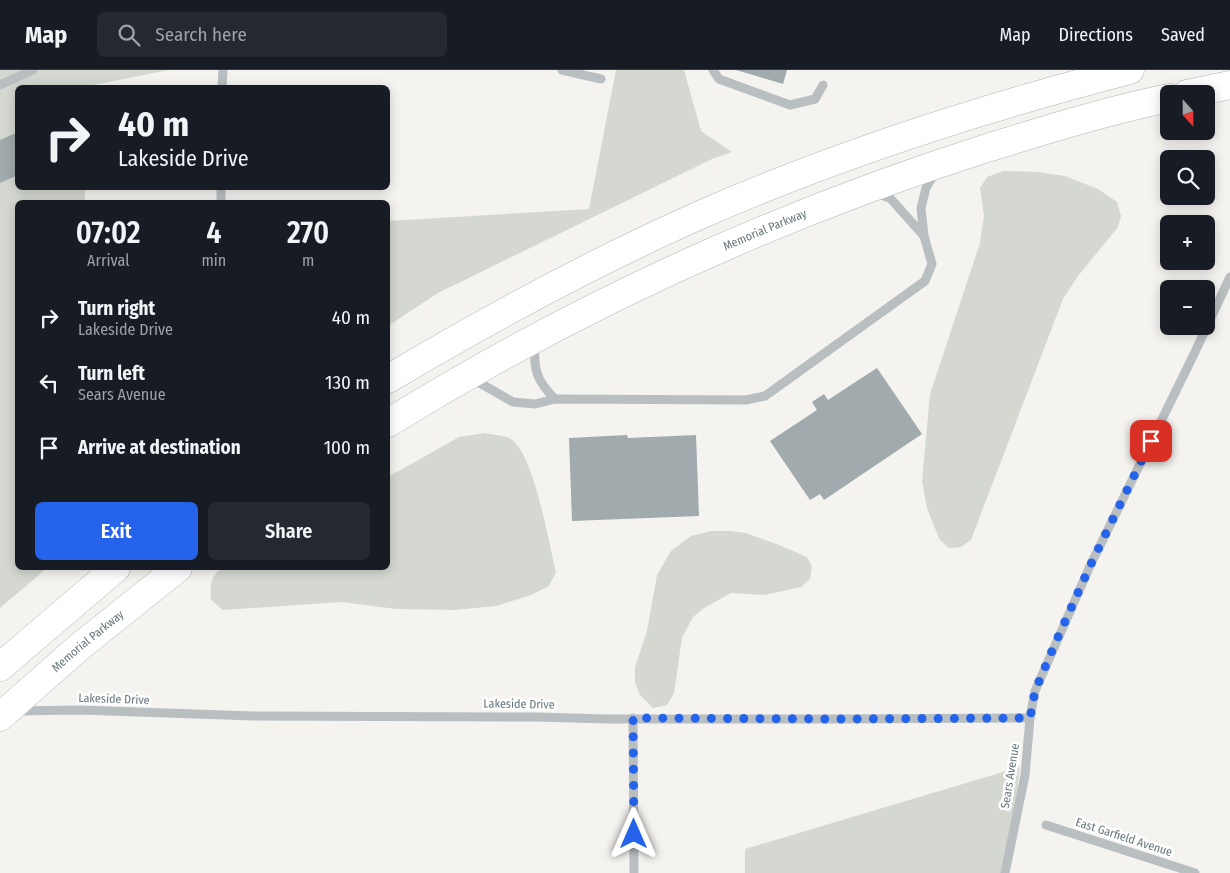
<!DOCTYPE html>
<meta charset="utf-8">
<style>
body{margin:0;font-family:"Fira Sans Condensed",sans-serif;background:#242831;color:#f1f3f6;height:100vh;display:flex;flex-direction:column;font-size:19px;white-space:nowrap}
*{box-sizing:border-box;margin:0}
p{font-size:16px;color:#9ea1a6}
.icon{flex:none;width:28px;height:28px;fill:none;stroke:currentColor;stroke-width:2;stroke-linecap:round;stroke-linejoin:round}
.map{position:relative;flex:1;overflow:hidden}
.sheet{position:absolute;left:15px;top:130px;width:375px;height:370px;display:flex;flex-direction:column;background:#171b24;border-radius:8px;box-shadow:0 2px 12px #0003}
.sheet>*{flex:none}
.hud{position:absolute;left:15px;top:15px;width:375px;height:105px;border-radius:8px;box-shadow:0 2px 12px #0003;background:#171b24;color:#f1f3f6;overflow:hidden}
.needle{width:32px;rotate:159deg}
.fabs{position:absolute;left:1160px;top:15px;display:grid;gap:10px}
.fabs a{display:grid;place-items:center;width:55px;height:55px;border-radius:8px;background:#171b24;box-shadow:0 2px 12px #0003;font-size:25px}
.pin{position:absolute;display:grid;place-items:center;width:42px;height:42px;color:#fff;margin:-21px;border-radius:10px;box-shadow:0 2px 8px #0006}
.me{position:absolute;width:55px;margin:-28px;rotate:0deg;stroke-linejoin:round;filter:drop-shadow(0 0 4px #0008)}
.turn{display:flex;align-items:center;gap:18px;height:105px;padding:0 20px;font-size:22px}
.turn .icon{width:65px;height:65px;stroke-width:2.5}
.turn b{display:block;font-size:35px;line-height:42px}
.eta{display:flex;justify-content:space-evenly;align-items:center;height:85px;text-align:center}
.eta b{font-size:30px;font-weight:600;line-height:35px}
.cta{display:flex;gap:10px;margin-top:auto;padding:10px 20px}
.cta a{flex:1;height:58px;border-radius:8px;background:#2563eb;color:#fff;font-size:20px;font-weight:600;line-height:58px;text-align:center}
.cta a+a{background:#242831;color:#f1f3f6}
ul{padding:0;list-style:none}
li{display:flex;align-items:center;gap:15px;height:65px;padding:0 20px}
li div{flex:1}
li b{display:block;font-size:19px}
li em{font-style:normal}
header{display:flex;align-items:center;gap:30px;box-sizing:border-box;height:70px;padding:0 25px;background:#171b24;border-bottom:1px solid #363941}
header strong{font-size:24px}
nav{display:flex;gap:28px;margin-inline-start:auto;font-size:18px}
.search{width:350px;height:45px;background:#242831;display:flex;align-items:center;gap:12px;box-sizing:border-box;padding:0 18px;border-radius:8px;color:#9ea1a6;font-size:19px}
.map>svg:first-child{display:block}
</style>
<header>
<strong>Map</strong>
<div class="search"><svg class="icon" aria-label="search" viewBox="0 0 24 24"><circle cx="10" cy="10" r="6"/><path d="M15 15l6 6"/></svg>Search here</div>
<nav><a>Map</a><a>Directions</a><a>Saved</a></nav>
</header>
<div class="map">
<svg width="1230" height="803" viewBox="0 0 1230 803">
<rect width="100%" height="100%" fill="#f4f3f0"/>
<g fill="#d4d8d0">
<path d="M0,0h169l-86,17 -65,1v100h67v14h-67v366h29l-47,40z"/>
<path d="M616,0h68l17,61 31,21 -20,7 -274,134 -50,33v-105l201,-12z"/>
<path d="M1003,101l35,1 27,4 33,13 19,13 4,14 -3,11 -40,49 -15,23 -92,241 -10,7 -12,1 -9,-8 -6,-14 -7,-18 -5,-27 8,-87 50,-151 4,-28 -4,-27 7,-11z"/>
<path d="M485,363c8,2 20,2 26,6 23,15 38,105 45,133l-7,14 -18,9 -35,11 -41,4 -59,-1 -54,-7 -119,8 -12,-10c-1,-14 -1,-25 12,-32h165v-91l71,-40z"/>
<path d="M711,461h19l16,2 33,12 28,12 5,9 -2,13 -9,8 -36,8 -34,-2 -27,15 -11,9 -11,21 -8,55 -7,12 -14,3 -13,-13 -5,-12v-16l12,-36 10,-56 14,-24 20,-15z"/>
<path d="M1020,697l-13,106h-262v-24z"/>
</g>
<g fill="#a1aaac">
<path d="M736,0h51l-4,14z"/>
<path d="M18,62v43l-18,8v-43z"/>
<path d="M877,298l45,66 -98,66 -4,-6 -10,6 -40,-59 47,-31 -5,-8 12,-8 4,6z"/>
<path d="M627,365l1,3 68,-3 3,81 -127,5 -3,-83z"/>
</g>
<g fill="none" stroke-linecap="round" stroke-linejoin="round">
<defs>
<g id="highway">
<path d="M1187,24l43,-9"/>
<path d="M388,309c101,-60 204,-116 312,-164 139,-61 283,-107 430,-145"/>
<path id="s1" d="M388,353c186,-115 386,-207 596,-274 61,-19 122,-38 185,-51"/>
<path d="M0,597l116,-99"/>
<path id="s2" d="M0,647l78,-69 100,-80"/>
</g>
</defs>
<use href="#highway" stroke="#afb3b4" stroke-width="29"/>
<g stroke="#b9bec0" stroke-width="9">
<path d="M562,0l39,9"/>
<path d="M713,0l6,9 71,26 25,-6 8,-14"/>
<path d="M0,15l33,-15"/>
<path d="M222,18l1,-18"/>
<path d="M221,118v14"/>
<path d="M877,124l13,4 34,38"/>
<path d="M535,274c-2,26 2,37 20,55"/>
<path d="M471,308l42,24 22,2 20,-5 191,1 19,-4 160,-115 7,-17 -8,-28 -3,-28 5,-20 9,-15"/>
<path d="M16,641l64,-1 173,6 284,1 69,2h229l195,-1"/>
<path d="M633,648l1,155"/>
<path d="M1046,755l149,48"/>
<path d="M1005,803l20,-98 5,-57 5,-27 55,-125 105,-214 35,-75"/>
</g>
<use href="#highway" stroke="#fff" stroke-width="28"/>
</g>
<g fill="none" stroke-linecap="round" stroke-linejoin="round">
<path stroke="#2563eb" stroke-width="9" stroke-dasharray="0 16.2" d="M634,764l-1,-116 202,1 195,-1 5,-27 19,-45 36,-80 61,-125"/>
</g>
<g text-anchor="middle" stroke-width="5" stroke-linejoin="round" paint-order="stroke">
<g font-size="12" fill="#67777d" stroke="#fff">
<text dy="4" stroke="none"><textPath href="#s1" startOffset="424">Memorial Parkway</textPath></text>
<text dy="4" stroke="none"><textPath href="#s2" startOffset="116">Memorial Parkway</textPath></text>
<text transform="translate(114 629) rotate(2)" y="4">Lakeside Drive</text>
<text transform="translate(519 634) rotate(1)" y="4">Lakeside Drive</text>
<text transform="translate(1010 706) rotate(-81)" y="4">Sears Avenue</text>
<text transform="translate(1124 767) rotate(18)" y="4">East Garfield Avenue</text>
</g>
</g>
</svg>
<div class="fabs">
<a><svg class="needle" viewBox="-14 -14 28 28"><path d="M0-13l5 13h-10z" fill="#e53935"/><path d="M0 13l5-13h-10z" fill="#9ea1a6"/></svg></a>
<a><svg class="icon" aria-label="search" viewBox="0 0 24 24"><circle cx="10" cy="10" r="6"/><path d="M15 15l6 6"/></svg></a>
<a>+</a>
<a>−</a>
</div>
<div class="pin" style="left:1151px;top:371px;background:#d93025"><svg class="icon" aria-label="arrive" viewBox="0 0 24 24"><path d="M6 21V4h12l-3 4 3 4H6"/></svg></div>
<svg class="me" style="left:634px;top:764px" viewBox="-20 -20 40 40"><path d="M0-17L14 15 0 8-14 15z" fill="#2563eb" stroke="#fff" stroke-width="4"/></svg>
<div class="hud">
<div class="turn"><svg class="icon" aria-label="right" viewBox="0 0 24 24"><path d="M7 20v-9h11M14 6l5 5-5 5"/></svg><div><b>40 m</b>Lakeside Drive</div></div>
</div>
<section class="sheet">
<div class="eta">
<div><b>07:02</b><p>Arrival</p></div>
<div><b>4</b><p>min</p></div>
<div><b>270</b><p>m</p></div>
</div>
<ul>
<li><svg class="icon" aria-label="right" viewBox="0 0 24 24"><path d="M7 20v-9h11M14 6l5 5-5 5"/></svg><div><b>Turn right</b><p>Lakeside Drive</p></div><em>40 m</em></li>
<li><svg class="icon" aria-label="left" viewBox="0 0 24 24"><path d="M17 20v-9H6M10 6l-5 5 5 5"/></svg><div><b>Turn left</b><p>Sears Avenue</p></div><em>130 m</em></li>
<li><svg class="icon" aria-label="arrive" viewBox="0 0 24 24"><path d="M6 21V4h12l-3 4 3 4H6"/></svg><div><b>Arrive at destination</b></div><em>100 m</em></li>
</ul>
<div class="cta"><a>Exit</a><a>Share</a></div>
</section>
</div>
